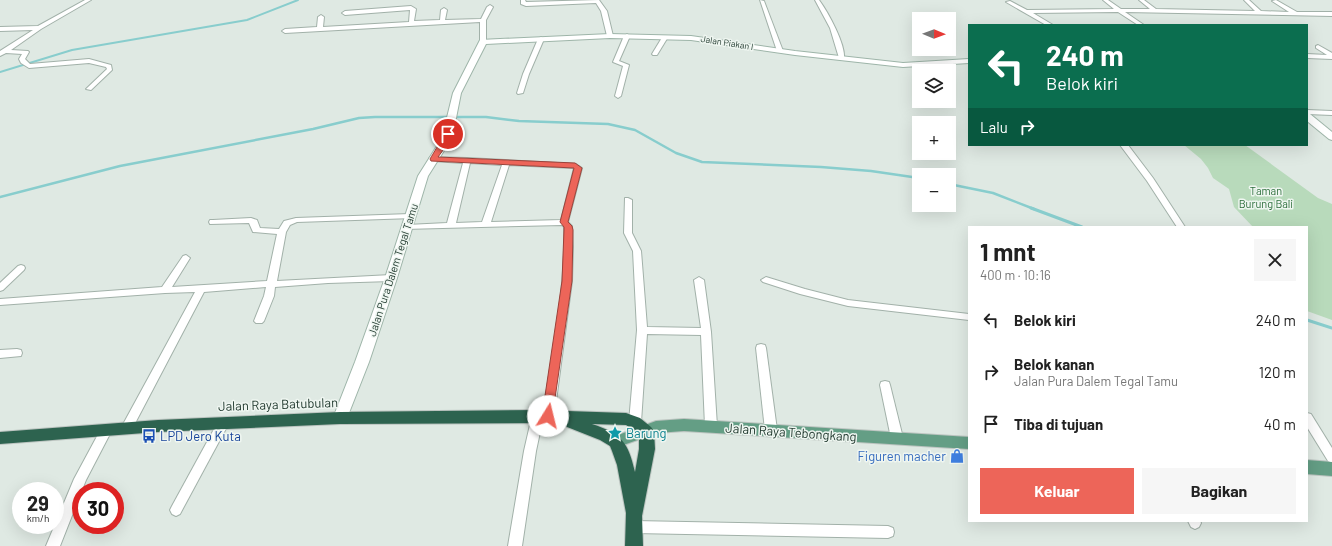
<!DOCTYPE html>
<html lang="id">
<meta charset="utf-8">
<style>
body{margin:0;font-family:Barlow,sans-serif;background:#f6f6f6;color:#222;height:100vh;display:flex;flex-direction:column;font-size:15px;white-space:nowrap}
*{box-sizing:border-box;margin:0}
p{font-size:13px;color:#767676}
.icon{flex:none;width:22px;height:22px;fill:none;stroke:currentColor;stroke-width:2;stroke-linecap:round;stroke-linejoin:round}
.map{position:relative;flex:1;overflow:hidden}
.drawer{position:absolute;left:968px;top:226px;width:340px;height:296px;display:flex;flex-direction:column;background:#fff;border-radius:0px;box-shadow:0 4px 16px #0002}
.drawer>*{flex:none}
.banner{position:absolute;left:968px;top:24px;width:340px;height:122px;border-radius:0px;box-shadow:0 4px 16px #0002;background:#0b6e4f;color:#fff;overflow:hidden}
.needle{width:26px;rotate:91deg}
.controls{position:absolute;left:912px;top:12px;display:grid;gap:8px}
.controls a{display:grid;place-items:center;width:44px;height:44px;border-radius:0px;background:#fff;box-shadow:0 4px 16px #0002;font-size:20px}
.speed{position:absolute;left:12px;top:482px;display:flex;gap:8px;font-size:20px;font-weight:700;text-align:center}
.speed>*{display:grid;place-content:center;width:52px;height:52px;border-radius:50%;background:#fff;box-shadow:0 4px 16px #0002;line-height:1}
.speed small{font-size:10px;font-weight:400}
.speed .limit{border:6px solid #d22;background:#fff;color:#111}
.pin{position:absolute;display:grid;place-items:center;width:34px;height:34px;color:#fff;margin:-17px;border:2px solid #fff;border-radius:50%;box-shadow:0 1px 4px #0007}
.me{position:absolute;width:44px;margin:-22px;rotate:9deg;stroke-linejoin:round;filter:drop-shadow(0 0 3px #0008)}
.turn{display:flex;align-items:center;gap:14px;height:84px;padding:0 12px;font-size:18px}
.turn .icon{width:52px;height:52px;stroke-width:2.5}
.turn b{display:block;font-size:28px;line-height:34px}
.then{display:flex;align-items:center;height:38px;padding:0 12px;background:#0003;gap:8px;font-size:15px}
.round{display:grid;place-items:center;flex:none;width:42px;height:42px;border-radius:0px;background:#f6f6f6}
.headline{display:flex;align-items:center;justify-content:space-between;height:68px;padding:0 12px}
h1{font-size:24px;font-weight:700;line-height:30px}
.cta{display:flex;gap:8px;margin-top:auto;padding:8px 12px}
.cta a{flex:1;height:46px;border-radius:0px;background:#ed6559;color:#fff;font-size:16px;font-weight:700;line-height:46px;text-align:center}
.cta a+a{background:#f6f6f6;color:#222}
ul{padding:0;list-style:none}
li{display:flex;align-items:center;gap:12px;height:52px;padding:0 12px}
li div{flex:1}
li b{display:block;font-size:15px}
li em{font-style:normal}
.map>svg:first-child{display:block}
</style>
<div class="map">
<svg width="1332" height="546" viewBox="0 0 1332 546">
<rect width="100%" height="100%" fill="#dfe9e3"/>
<path fill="#b8dabb" d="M1184,145h61l73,53 14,6v116l-25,-9v-84h-54l-19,-20 -5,-18 -16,-11 -5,-10 -7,-9z"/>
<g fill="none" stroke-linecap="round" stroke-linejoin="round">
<path stroke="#88cdcd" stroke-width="2" d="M0,72l72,-22 175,-30 51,-20"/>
<g stroke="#88cdcd" stroke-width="2.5">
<path d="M949,184l44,9 41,16"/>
<path d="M0,197l120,-31 193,-37 46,-11 16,-1h111l33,4 89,3 27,6 41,23 26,9 119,5 50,4 48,7"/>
</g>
<g stroke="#88cdcd" stroke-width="3">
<path d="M1031,208l51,19"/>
<path d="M1307,320l25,8"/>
</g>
<defs>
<g id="street">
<path d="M85,0h6l-50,29 -30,21 17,1 1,1 -4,7 5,5 59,-5 22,6 1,5 -21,20 -5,-1 21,-20 -1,-2 -17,-4 -60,5 -8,-5 -2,-4 3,-5 -16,-1 -6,3v-5l33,-21 -33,1v-4l38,-1z"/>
<path d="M521,0h4l1,2 73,-2 8,11 6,25 -3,2 -3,-2 -6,-25 -5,-8 -70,3 -5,-2z"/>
<path d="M760,0l4,1 19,50 -1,1 -5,-1z"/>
<path d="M815,0h4c9,12 27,45 25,59l-5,-1 -9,-30z"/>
<path d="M1103,0h5l13,9h29l-11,-9h5l12,9 99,2 -11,-11h5l12,11 28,1 -17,-11 4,-1 21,12h35v4l-207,-4 19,13h-6l-20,-13 -85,1 20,12h-7l-40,-23 4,-1 17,9 87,-1z"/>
<path d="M490,5l3,2 -7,13v22l-3,2 -3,-2v-20l-195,11 -3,-2 3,-2 32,-2 1,-10 3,-2 3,2 -1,10 86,-5 1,-12 -65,5 -3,-2 3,-2 66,-5 5,3 -2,12 26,-1 1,-10 3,-2 3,2 -2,10 36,-1 6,-12z"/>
<path d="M627,34l3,2 -11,25 10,4 -8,31 -3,2 -3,-2 8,-30 -10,-4 11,-26z"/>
<path d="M663,36l5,1 -11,18h-4l-1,-1z"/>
<path d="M541,37l3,2 -15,35 -6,19 -5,1 -1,-1 6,-19 15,-35z"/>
<path d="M1318,45l14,8v6l-25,-1v-4l20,1 -11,-7v-2z"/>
<path d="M1307,110l25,1v4l-25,-1z"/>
<path d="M1120,145h8l25,33 32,49h-8l-30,-46z"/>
<path d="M430,157l37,1 109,6 6,4 -14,54 4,4 1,21 -1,34 -18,135 -2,3 -4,1 -5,-2 -7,33 -14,95h-14l16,-95 8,-35 2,-3 4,-1 5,2c9,-61 23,-125 21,-187l-2,-2 -158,4 -1,-2 4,-2 40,-2 16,-60 -30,-2 -4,-2zM470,163l32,2 -20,57 -26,1zM509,165l65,3 -13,52 -70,2z"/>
<path d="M625,198h3l4,2v33l9,18 6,76 54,1 -7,-48 5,-3 5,3 7,52 6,94 -2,3 -4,2 -4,-2 -2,-3 -4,-91 -54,-1 -6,88 -2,3 -4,1 -4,-1 -2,-3 8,-92 -4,-79 -9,-18z"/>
<path d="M410,214l4,2 -1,2 -116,4 -7,3 -4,7 -9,49 114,-6 5,3 -5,3 -63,2 -53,4 -1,9 -10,25 -2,2h-6l-2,-2 10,-25 2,-9 -62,5 -73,139 -4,2 -4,-2 -2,-3 74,-136 -30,1 -165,12v-6l162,-12 21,-31 3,-1 4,3 -18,29 95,-6 10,-47 -24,-2 -4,-9 -39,1 -1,-2 1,-2h3l38,-2 6,2 3,8 19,1 5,-8 12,-3z"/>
<path d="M21,265l3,1 1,2 -1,2 -21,20 -3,1v-8l18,-17z"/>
<path d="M766,277l39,12 43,11 121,14v6l-121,-14 -48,-12 -37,-12 -2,-2z"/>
<path d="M761,344l4,1 1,3 11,82 -2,3 -4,2 -4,-2 -2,-3 -9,-82 1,-3z"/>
<path d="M17,349l4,1 1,3 -1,3 -21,2v-8z"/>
<path d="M885,381l4,1 1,3 13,53 -2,3 -4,2 -4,-2 -2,-3 -11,-53 1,-3z"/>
<path d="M1307,413l4,1 21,34v15l-4,-2 -21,-34z"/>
<path d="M223,419l4,1 2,3 -49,91 -4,2 -4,-2 -2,-4 2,-4 47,-86z"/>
<path d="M106,425l4,2 2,3 -26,50 -26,66h-14l28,-67 28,-52z"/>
<path d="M634,521l254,5 5,2 1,4 -1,4 -5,2 -254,-5 -5,-2 -1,-4 1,-4z"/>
<path d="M1188,521h12l1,2 -2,4 -4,2 -4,-2z"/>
</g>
<g id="secondary">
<path d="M610,34l81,2 104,15 108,12 66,-4v4l-66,4 -108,-12 -104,-15 -81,-2 -124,6 -25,49 -9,45 -24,38 -31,102 -28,84 -22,56 -2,4 -5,2 -5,-2 -2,-4 22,-56 30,-84 33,-102 24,-38 11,-45 27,-53z"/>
<path d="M1307,113l3,1 22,18v8l-3,-1 -22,-18z"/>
</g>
<g id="primary">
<path d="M684,419l285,18v12l-285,-18 -27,2 -42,15 -5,-2 -3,-4 3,-4 46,-17z"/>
<path d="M1307,460l25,2v14l-25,-2z"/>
</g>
<path id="highway" d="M538,410l88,3 14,5 11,9 3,4 1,18 -13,67 1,30h-18l1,-33 -9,-48 -5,-14 -2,-5 -10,-6 -38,-15 -2,-2 -220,1 -182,8 -158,12v-12l158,-12 182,-8zM592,424l34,1 13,9v15l-4,23c-7,-30 -13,-38 -43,-48z"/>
</defs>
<use href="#street" stroke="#a2b1a9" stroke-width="2"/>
<use href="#secondary" stroke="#9eb5a9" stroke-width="2"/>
<use href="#primary" stroke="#bcc4c0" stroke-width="2"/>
<use href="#highway" stroke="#bcc4c0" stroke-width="2"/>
<use href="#street" fill="#fff" fill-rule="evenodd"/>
<use href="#secondary" fill="#fff" fill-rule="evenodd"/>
<use href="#primary" fill="#649e85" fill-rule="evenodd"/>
<use href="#highway" fill="#2d634f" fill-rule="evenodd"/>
</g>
<path fill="#ed6559" stroke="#9a423a" d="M448,132l4,2 -3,8 -11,15 137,6 7,5 -14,54 4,4 1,4 -1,51 -20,138 -4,2 -4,-2 -2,-3 20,-135 2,-51v-3l-4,-5 14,-54 -143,-7 -1,-2c3,-5 15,-26 18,-27z"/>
<defs>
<symbol id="sight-bare" viewBox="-9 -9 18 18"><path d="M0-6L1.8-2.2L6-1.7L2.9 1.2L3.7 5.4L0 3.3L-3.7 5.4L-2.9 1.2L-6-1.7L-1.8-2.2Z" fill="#0f9aa8" stroke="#eff6f1" stroke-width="2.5" paint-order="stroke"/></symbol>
<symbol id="bus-bare" viewBox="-9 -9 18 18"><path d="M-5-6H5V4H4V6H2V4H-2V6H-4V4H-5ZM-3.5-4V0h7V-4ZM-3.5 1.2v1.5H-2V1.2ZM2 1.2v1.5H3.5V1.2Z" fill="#1a4fb4" stroke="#eff6f1" stroke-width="2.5" paint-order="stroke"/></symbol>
<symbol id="shop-bare" viewBox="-9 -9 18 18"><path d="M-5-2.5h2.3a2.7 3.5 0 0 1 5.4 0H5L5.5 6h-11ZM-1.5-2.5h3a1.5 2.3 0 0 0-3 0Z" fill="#3f7fe0" stroke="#eff6f1" stroke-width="2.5" paint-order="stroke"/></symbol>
</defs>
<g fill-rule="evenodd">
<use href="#sight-bare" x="605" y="423" width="20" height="20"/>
<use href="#bus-bare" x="139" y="426" width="20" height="20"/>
<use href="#shop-bare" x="947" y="446" width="20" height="20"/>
</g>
<g text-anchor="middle" stroke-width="3" stroke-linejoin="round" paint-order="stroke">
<g font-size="9" fill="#20392e" stroke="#eff6f1">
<text transform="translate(727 43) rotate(9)" y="3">Jalan Piakan I</text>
</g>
<g font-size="11" fill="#2c6e3b" stroke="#eff6f1">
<text x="1266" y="195">Taman<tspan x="1266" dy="13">Burung Bali</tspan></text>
</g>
<g font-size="11" fill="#20392e" stroke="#eff6f1">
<text transform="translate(393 270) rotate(-72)" y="4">Jalan Pura Dalem Tegal Tamu</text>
</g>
<g font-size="13" fill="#20392e" stroke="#eff6f1">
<text transform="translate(278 404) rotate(-2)" y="5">Jalan Raya Batubulan</text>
<text transform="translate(791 432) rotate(4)" y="5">Jalan Raya Tebongkang</text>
</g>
<g font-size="13" fill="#0d838f" stroke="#eff6f1" text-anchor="start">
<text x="626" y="438">Barung</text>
</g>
<g font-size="13" fill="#164399" stroke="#eff6f1" text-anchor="start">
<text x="160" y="441">LPD Jero Kuta</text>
</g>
<g font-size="13" fill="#366cbe" stroke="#eff6f1" text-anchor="end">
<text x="946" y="461">Figuren macher</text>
</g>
</g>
</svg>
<div class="controls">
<a><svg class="needle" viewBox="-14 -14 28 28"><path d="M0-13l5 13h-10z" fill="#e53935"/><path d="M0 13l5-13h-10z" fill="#767676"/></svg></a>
<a><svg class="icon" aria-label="layers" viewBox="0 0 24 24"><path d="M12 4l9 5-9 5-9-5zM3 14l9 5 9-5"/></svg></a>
<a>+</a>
<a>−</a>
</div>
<div class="speed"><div>29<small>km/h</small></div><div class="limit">30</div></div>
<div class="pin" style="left:448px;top:134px;background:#d93025"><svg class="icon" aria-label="arrive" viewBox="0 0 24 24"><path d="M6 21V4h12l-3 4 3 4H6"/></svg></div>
<svg class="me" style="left:548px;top:416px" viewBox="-20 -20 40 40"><circle r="19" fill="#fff"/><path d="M0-13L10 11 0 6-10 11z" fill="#ed6559"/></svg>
<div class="banner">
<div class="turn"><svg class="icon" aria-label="left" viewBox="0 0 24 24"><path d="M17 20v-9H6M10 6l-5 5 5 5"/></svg><div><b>240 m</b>Belok kiri</div></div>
<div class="then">Lalu<svg class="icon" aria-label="right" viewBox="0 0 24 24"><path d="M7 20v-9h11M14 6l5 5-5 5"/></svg></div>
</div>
<section class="drawer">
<div class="headline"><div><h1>1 mnt</h1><p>400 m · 10:16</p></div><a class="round"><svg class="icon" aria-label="close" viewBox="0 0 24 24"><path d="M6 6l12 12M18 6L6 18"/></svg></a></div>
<ul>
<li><svg class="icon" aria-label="left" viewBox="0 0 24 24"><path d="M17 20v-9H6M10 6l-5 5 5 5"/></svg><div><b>Belok kiri</b></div><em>240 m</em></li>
<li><svg class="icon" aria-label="right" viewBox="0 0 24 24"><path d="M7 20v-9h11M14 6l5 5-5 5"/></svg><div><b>Belok kanan</b><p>Jalan Pura Dalem Tegal Tamu</p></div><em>120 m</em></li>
<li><svg class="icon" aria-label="arrive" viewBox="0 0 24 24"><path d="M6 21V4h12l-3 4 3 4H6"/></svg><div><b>Tiba di tujuan</b></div><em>40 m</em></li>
</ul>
<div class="cta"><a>Keluar</a><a>Bagikan</a></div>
</section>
</div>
